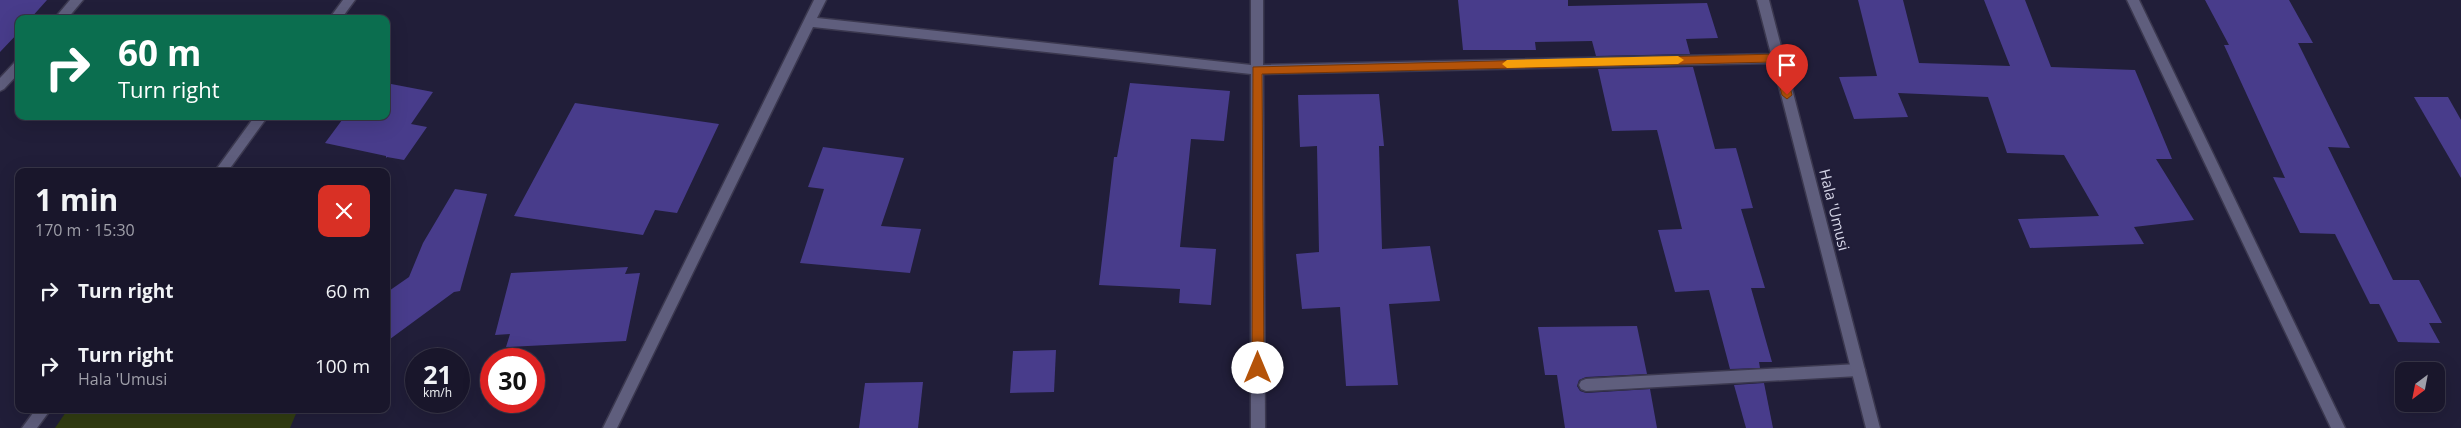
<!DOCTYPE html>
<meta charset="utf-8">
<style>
body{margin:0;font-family:"Open Sans",sans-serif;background:#221f33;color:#f1f3f6;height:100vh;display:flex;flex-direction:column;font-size:19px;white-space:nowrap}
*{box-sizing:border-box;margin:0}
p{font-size:16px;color:#9f9fa9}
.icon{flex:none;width:28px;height:28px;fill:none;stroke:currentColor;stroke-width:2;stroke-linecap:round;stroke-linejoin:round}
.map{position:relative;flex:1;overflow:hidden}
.details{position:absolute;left:15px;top:168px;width:375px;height:245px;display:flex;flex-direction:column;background:#19162b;border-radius:10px;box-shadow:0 5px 20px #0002,0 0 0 1px #373547}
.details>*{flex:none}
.banner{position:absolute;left:15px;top:15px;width:375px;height:105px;border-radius:10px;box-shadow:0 5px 20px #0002,0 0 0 1px #373547;background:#0b6e4f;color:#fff;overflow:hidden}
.needle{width:32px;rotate:212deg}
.controls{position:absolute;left:2395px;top:362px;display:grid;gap:10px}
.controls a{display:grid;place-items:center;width:50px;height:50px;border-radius:10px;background:#19162b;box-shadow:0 5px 20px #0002,0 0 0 1px #373547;font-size:25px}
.speed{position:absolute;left:405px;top:348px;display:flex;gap:10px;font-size:25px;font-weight:700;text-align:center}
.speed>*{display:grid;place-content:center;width:65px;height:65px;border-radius:50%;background:#19162b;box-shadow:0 5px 20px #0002,0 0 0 1px #373547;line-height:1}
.speed small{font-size:12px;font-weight:400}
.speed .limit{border:8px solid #d22;background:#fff;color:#111}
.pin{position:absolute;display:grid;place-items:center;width:42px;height:42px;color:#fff;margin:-51px -21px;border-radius:50% 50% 50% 0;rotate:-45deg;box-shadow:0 0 5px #0007}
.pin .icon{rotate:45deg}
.me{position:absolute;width:55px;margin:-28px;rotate:0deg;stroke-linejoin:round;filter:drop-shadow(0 0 4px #0008)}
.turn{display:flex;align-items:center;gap:18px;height:105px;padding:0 20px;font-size:22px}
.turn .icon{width:65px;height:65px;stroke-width:2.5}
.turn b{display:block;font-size:35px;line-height:42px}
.round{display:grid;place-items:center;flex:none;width:52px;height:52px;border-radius:10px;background:#221f33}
.head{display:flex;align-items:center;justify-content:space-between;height:85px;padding:0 20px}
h1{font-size:30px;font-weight:700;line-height:38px}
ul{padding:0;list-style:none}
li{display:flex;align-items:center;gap:15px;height:75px;padding:0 20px}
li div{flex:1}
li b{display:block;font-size:19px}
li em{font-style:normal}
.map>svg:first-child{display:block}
</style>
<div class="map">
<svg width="2461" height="428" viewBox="0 0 2461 428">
<rect width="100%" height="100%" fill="#211e39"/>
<path fill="#313c12" d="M68,409h230l-8,19h-235z"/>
<g fill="#483c8b">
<path d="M0,0h47l-17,19h-11v13l-19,20z"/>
<path d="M1458,0h110v6l139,-3 11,35 -32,1 4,15 -94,2 -4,-15 -57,1 1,8h-73z"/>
<path d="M1858,0h45l16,63 91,3 -26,-66h41l26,67 84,3 37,89h-16l38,61 -60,7 10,17 -114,4 -12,-29 81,-3 -35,-61 -57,-2 -19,-56 -90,-4 10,24 -54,2 -15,-42 38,-1z"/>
<path d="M2205,0h84l24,43h-15l52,105 -22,-1 65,133h26l23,43h-13l11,20 -42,-1 -19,-38h-9l-35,-70 -35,-1 -27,-56 12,1 -61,-133h5z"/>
<path d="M1693,67l22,82 21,-1 17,60 -12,1 24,79h-14l21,74h-13l1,6 -30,1 -21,-79 -34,2 -17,-62 24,-1 -25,-99 -45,1 -14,-62z"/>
<path d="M386,83l47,9 -22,32 16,3 -23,33 -17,-3 -1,1v-2l-61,-13 20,-27h41z"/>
<path d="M1130,83l100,8 -6,50 -33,-2 -11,108 36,2 -5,56 -32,-2 1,-14 -81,-4 15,-128h3z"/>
<path d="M1379,94l5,52h-5l3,103 48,-3 10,55 -51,3 9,81 -52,1 -6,-79 -38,2 -6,-55 23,-2 -2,-106 -17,1 -2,-52z"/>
<path d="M2414,97h34l13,23v58z"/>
<path d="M575,103l144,21 -42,89 -22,-3 -12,25 -129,-19z"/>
<path d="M823,147l81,11 -23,68 40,3 -11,44 -110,-10 24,-74 -16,-2z"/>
<path d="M455,189l32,5 -27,97 -6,1 -68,50v-49l23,-16 14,-34z"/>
<path d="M628,267l-3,7 15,-1 -14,68 -120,6 4,-13 -15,1 16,-62z"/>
<path d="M1637,326l10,48 -61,3 -7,3 -2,6 3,5 6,2 64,-4 7,39h-92l-8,-53h-12l-7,-48z"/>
<path d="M1056,350l-2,42 -44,1 3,-42z"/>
<path d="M923,382l-5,46h-59l6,-45z"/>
<path d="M1764,383l9,45h-27l-12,-43z"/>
</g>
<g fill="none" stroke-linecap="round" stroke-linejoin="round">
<defs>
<path id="lane" d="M1858,364l5,2 2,4 -2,4 -5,2 -272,15 -5,-2 -2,-4 2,-4 5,-2z"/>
<g id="street">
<path d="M70,0h13l-16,19h-13z"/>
<path d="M343,0h12l-14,19h-12z"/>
<path d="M814,0h12l-9,18 434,47v-65h12v65l508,-11 -14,-54h12l111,428h-14l-93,-365 -510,11 2,354h-14v-354l-438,-47 -196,401h-14z"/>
<path d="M2127,0h12l206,428h-14z"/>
<path d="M19,61v12l-15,16 -4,2v-13l15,-16z"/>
<path d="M255,116h13l-40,55h-13z"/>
<path d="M36,409h15l-14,19h-15z"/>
</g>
</defs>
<use href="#lane" stroke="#3b384f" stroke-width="3"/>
<use href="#street" stroke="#3b384f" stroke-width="3"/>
<use href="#lane" fill="#5f5e7d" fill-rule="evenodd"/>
<use href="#street" fill="#5f5e7d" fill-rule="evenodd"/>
</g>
<path fill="#b45309" stroke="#753606" d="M1778,54l5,4 9,37 -5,4 -5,-4 -9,-33 -511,12 2,294 -6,6 -4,-2 -2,-4 1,-301z"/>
<path fill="#f59e0b" d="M1678,56l6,4 -6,4 -171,4 -5,-4 5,-4z"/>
<g text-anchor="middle" stroke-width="4.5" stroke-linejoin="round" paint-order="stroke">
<g font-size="15" fill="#d5d5e7" stroke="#211e39">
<text transform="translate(1834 210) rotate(76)" y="5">Hala 'Umusi</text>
</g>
</g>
</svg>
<div class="controls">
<a><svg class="needle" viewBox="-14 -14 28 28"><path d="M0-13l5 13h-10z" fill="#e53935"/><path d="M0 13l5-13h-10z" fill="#9f9fa9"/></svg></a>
</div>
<div class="speed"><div>21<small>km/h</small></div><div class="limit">30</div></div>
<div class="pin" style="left:1787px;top:95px;background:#d93025"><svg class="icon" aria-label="arrive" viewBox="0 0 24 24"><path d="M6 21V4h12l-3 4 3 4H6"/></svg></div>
<svg class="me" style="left:1258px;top:368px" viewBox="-20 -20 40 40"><circle r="19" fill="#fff"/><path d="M0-13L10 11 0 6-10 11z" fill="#b45309"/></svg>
<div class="banner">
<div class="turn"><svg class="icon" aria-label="right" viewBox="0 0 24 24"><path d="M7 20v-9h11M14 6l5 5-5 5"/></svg><div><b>60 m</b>Turn right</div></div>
</div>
<section class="details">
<div class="head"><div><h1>1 min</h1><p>170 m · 15:30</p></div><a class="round" style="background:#d93025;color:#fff"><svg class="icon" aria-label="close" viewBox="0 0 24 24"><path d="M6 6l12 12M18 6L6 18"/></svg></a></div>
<ul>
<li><svg class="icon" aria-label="right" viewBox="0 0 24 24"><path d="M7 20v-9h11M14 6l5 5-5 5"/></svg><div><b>Turn right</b></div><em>60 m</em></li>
<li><svg class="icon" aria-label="right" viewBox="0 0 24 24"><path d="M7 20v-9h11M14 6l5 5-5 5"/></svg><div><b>Turn right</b><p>Hala 'Umusi</p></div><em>100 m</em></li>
</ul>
</section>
</div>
